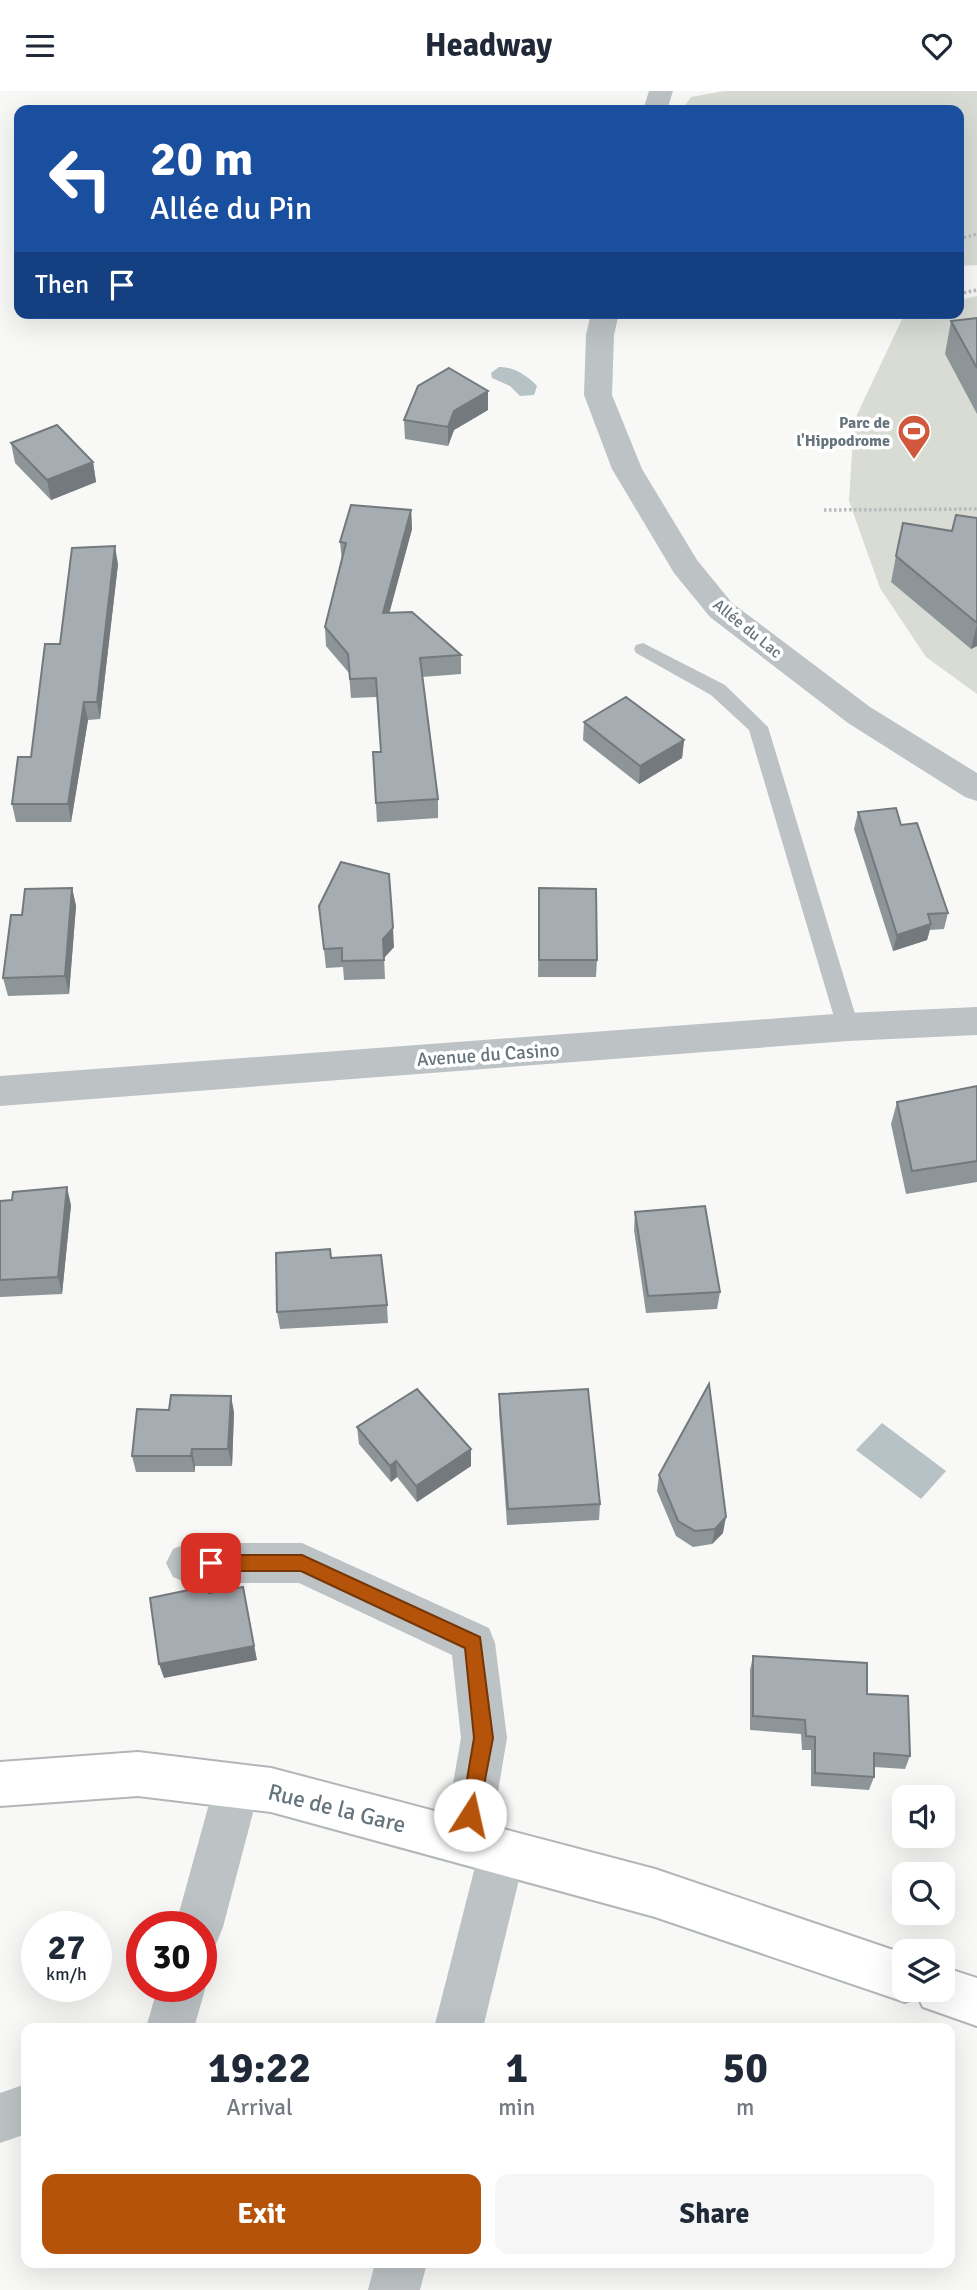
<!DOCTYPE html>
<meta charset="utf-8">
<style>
body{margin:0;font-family:Signika,sans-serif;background:#f6f6f7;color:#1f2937;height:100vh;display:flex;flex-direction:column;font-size:26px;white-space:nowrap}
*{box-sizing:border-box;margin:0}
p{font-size:23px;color:#747a83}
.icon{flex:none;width:38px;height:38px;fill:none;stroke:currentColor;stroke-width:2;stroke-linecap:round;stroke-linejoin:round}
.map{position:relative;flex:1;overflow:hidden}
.side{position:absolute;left:21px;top:1932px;width:934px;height:245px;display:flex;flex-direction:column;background:#fff;border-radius:14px;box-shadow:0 7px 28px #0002}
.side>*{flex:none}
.banner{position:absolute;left:14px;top:14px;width:950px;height:214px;border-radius:14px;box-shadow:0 7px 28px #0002;background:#1a4fa0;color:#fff;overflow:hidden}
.fabs{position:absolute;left:892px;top:1694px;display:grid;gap:14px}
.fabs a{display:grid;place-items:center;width:63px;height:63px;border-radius:14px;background:#fff;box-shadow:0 7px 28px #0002;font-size:35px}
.speed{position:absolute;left:21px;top:1820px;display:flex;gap:14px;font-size:35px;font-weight:700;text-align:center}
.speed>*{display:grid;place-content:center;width:91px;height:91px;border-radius:50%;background:#fff;box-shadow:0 7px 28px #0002;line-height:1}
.speed small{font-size:18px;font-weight:400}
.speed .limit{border:10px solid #d22;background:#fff;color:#111}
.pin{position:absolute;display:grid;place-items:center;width:60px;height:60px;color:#fff;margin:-30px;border-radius:14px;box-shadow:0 4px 10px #0006}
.me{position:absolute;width:77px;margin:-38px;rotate:10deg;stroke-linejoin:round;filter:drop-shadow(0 0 5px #0008)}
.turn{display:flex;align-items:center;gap:24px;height:147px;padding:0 21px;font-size:32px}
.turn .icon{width:91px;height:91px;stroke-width:2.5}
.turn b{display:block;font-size:49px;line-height:60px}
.then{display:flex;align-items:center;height:66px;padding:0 21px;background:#0003;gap:14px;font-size:26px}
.eta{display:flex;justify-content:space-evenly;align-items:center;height:119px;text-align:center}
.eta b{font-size:42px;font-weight:800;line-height:49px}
.action{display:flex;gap:14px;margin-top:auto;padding:14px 21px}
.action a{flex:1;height:80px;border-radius:14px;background:#b45309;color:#fff;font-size:28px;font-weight:800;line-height:80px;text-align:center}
.action a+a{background:#f6f6f7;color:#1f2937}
header{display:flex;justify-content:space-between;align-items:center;height:91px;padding:0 21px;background:#fff;font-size:32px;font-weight:800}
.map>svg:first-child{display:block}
</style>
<header><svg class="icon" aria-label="menu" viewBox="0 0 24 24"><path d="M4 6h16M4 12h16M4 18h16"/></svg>Headway<svg class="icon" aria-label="heart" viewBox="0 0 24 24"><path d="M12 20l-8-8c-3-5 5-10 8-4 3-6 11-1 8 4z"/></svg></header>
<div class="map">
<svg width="977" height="2199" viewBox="0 0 977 2199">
<rect width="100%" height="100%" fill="#f8f8f6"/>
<g fill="#d8dcd5">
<path d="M724,0h253v174l-18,1v-156h-277l9,-13z"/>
<path d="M977,205v398l-51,-37 -46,-69 -31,-87 5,-80 50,-106 55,-2v-13z"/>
</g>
<g fill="#b6c2c5">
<path d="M499,276c13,-1 29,9 38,19l-3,9 -14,1 -10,-10 -18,-8 -1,-5z"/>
<path d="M882,1332l64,48 -25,28 -65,-49z"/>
</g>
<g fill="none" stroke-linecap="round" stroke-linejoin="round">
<defs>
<path id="primary" d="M138,1661l133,16 384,101 250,85v36h38v-23l34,11v48l-54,-19 -5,-10 -13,5 -250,-85 -384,-105 -133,-16 -138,10v-44z"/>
</defs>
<use href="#primary" stroke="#b1b6b9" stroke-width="4"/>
<g stroke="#b8bbbe" stroke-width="3.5" stroke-dasharray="2.5 2.5" stroke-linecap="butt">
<path d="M959,148l18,-5"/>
<path d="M959,203l18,-4"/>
<path d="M824,419l153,-1"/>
</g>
<path fill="#bdc2c5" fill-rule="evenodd" d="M643,552l82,42 43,42 91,300 -3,6 -8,2 -8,-2 -3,-6 -88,-297 -38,-35 -75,-42 -2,-4 2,-4z"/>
<g fill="#bdc2c5" fill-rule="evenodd">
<path d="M649,0h24l-6,19h-24z"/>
<path d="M591,222h28l-5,22 -2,60 30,74 55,91 35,43 138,104 107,66v28l-12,-4 -117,-74 -138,-106 -36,-44 -62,-104 -28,-74 2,-60z"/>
<path d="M188,1452h114l187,85 6,15 12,95 -16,95 12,-5 17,7 6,16 -43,177h-49l43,-169 -11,5 -17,-7 -6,-16 18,-103 -9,-83 -153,-72h-111l-15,-6 -7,-14 7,-14z"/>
<path d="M237,1673l16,6 7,16 -37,141 -7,17 -15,6v-23h-26l39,-141 7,-16z"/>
<path d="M201,1883l5,12 -12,42h-48l12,-42h43z"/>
<path d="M26,1993v50l-26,9v-50z"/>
<path d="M375,2172h52l-7,27h-52z"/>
</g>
<path fill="#bdc2c5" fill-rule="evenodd" d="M977,916v28l-129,6 -848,65v-30l848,-63z"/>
<use href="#primary" fill="#fff" fill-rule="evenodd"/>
</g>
<g fill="#8e9599">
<path d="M977,227v96l-32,-60 6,-33z"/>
<path d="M488,319l-34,20 -6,16 -43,-7 -1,-19z"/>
<path d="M11,352l82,19 3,20 -45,18 -36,-37z"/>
<path d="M411,419l1,19 -23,84 72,42v19l-39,3 16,122v19l-61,4 -4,-70h8l-4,-55 -26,1 -2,-25 -23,-27 -1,-19 17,-66 -2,-19z"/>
<path d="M977,427v128l-6,3 -80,-67 5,-26 56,-25z"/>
<path d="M118,473l-18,155 -12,1 -17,102h-55l-4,-18 19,-47 29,-113z"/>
<path d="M584,631l100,18 -2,18 -43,26 -56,-44z"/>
<path d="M858,721l43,13 47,88 -4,16 -14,1 -3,10 -34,11 -39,-122z"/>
<path d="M72,797l4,18 -7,88 -61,2 -5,-18 19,-63z"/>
<path d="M539,797l58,72 -1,17h-58z"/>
<path d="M319,815l75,41 -10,11 1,21 -41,1 -1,-13 -17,1z"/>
<path d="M977,995v96l-71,12 -15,-70 6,-22z"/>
<path d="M0,1110l71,4 -9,89 -62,3z"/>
<path d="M635,1121l85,80 -3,17 -71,4 -12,-83z"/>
<path d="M331,1167l56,47 1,18 -108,6 -3,-17z"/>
<path d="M499,1303l101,110 -1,16 -92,5 -8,-114z"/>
<path d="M234,1321l-2,54h-37v6h-59l-4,-16z"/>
<path d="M357,1336l114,22v17l-54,36 -20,-25 -6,5 -32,-38z"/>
<path d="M659,1384l64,58 -11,11 -19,3 -17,-11 -19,-45z"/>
<path d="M753,1565l114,38 43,62 -5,13 -31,-2v10l-5,13 -58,-4v-36h-9l-1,-16 -51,-4v-60z"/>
</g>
<g fill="#74797d">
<path d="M488,300v19l-34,20 -6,16v-19l6,-16z"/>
<path d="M93,371l3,20 -45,18 -4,-20z"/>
<path d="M411,419l1,19 -28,104 -1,-20z"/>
<path d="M115,455l3,18 -18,155 -3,-17z"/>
<path d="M977,533v22l-6,3z"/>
<path d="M84,611l4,18 -17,102 -3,-18z"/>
<path d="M684,649l-2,18 -43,26 1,-18z"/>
<path d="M72,797l4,18 -7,88 -4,-18z"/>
<path d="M931,833l-4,16 -34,11 4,-16z"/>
<path d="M393,837l1,19 -10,11 1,21 -2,-40z"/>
<path d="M67,1096l4,18 -9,89 -4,-17z"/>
<path d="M231,1305l3,16 -2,54 -4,-17z"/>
<path d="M192,1358l3,17v6l-4,-16z"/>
<path d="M471,1358v17l-54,36 -1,-16z"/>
<path d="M396,1370l1,16 -6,5 -1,-16z"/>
<path d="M726,1426l-3,16 -11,11 3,-15z"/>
<path d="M243,1496l14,73 -93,18 -5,-14z"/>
</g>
<g fill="#a5adb2" stroke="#74797d" stroke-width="2">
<path d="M977,227v50l-26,-47z"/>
<path d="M449,277l39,23 -34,20 -6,16 -44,-7 14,-34z"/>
<path d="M57,334l36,37 -46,18 -36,-37z"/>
<path d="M351,414l60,5 -28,103 29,-1 49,43 -41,3 18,141 -62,4 -3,-51h8l-5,-74 -26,1 -2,-25 -23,-27 21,-84 -6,-1z"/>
<path d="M956,424l21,3v105l-81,-67 7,-33 49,8z"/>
<path d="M115,455l-18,156h-13l-16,102h-56l6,-47h13l14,-113h15l12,-96z"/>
<path d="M626,606l58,43 -44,26 -56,-44z"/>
<path d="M896,717l5,17 16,-2 31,90 -20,1 3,10 -34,11 -39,-123z"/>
<path d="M341,771l48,12 4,54 -10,11 1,21 -42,1v-13l-18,1 -5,-43z"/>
<path d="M72,797l-7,88 -62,2 8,-63h11l3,-26z"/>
<path d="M539,797l57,1 1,71h-58z"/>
<path d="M977,995v75l-65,10 -15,-69z"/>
<path d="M67,1096l-9,90 -58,3v-79l12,-1 1,-8z"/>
<path d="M705,1115l15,86 -72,4 -13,-84z"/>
<path d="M330,1158l1,9 50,-3 6,50 -110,7 -1,-59z"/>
<path d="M709,1293l17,133 -11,12 -20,2 -17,-10 -19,-46z"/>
<path d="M417,1298l54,60 -55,37 -20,-25 -6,5 -33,-39z"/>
<path d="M588,1298l12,115 -92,5 -9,-115z"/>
<path d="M171,1304l60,1 -3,53h-36l-1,7h-59l5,-47 32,1z"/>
<path d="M208,1495l1,7 34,-6 11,59 -95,18 -9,-66z"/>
<path d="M753,1565l114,7v31l41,2 2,60 -36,-3v24l-59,-4v-36l-9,-1 -1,-16 -52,-4z"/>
</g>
<path fill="#b45309" stroke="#753606" stroke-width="2" d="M211,1464h91l178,82 13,101 -16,84 -7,2 -6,-2 -3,-7 13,-77 -9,-90 -164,-77h-90l-6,-2 -3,-6 3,-6z"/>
<defs>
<symbol id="stadium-pin" viewBox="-11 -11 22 30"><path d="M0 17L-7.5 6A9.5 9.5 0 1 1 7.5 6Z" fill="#d1583d" stroke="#fff"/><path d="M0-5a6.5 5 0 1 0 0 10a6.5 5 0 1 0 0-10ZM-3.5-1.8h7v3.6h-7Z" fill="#fff"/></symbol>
</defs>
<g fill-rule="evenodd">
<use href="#stadium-pin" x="895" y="321" width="38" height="52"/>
</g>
<g text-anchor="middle" stroke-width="7" stroke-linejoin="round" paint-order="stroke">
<g font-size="16" font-weight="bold" fill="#66747d" stroke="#fff" text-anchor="end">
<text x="890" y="337">Parc de<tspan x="890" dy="18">l'Hippodrome</tspan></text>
</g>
<g font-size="16" fill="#66747d" stroke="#fff">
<text transform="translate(748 537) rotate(39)" y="6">Allée du Lac</text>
</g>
<g font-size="19" fill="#66747d" stroke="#fff">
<text transform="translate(488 963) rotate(-4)" y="7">Avenue du Casino</text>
</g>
<g font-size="23" fill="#66747d" stroke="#fff">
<text transform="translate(337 1717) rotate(14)" y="8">Rue de la Gare</text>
</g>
</g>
</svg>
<div class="fabs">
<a><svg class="icon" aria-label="sound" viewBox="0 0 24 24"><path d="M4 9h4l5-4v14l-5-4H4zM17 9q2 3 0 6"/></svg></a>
<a><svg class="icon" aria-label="search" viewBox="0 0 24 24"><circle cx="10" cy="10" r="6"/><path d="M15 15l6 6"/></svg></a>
<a><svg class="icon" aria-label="layers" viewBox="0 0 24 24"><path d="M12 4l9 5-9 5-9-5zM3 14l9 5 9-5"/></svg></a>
</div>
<div class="speed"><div>27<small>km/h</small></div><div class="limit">30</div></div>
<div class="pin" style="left:211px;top:1472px;background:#d93025"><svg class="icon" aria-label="arrive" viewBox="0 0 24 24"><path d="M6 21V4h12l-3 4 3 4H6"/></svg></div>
<svg class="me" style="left:470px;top:1724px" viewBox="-20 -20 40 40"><circle r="19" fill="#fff"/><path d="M0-13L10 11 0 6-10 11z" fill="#b45309"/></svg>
<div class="banner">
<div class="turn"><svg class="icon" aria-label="left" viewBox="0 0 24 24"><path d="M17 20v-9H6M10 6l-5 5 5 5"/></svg><div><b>20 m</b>Allée du Pin</div></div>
<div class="then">Then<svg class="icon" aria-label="arrive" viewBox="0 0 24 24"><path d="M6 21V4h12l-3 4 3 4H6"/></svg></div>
</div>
<section class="side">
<div class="eta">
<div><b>19:22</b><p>Arrival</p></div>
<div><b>1</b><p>min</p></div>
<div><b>50</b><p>m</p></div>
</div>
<div class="action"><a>Exit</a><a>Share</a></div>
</section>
</div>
